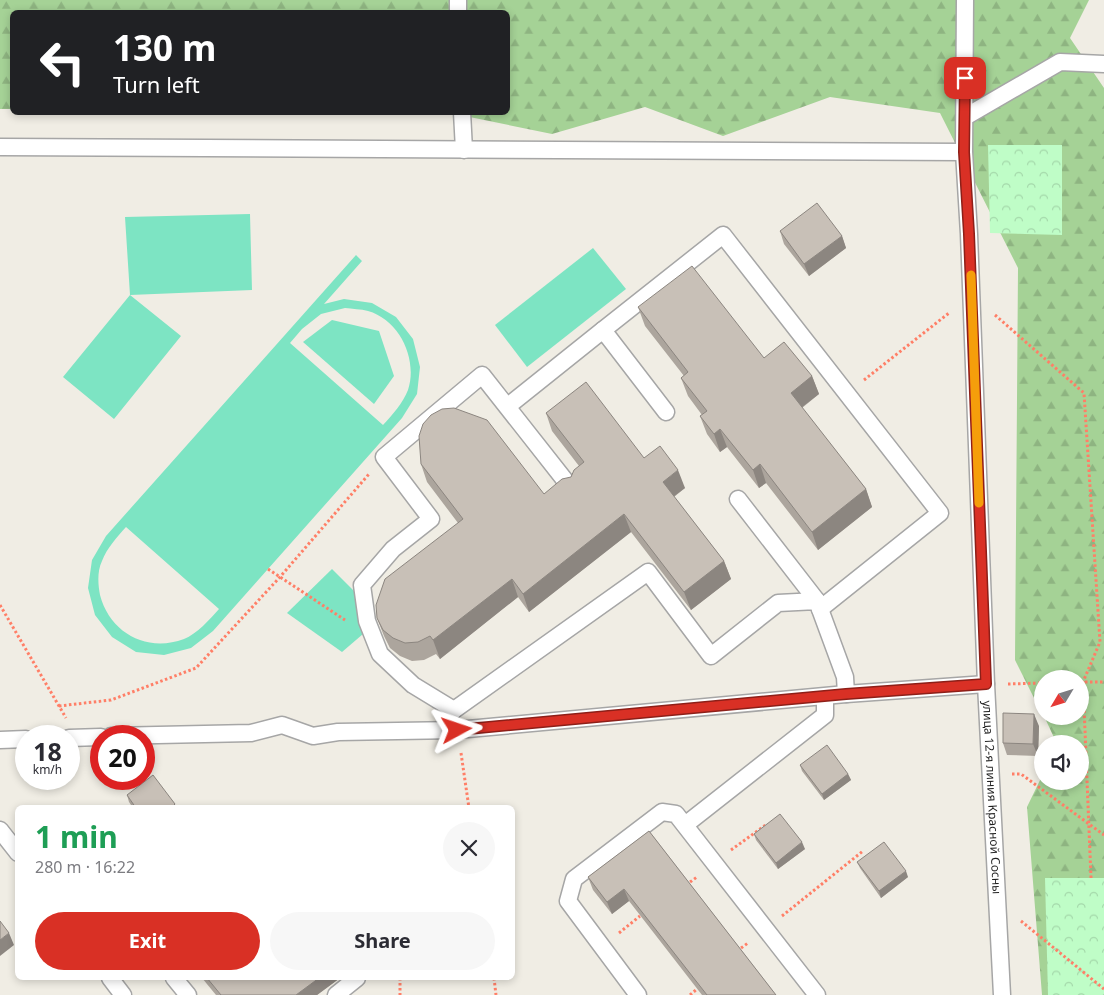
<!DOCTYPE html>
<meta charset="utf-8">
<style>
body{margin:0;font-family:"Noto Sans",sans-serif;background:#f7f7f7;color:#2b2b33;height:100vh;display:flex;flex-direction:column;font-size:19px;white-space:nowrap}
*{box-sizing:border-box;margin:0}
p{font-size:16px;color:#7c7c81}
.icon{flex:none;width:28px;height:28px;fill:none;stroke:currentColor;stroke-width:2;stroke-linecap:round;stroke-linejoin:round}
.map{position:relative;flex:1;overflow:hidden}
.panel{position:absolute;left:15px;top:805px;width:500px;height:175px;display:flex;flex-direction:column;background:#fff;border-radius:8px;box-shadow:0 2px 8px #0003}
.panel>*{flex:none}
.guide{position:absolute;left:10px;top:10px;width:500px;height:105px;border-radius:8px;box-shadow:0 2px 8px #0003;background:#202124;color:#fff;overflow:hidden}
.needle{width:32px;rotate:232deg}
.tools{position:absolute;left:1034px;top:670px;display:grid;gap:10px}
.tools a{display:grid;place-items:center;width:55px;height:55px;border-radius:50%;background:#fff;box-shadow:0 2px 8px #0003;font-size:25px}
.speed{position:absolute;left:15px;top:725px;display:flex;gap:10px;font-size:25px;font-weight:700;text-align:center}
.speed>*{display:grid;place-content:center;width:65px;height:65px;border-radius:50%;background:#fff;box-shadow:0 2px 8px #0003;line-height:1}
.speed small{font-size:12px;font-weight:400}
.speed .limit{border:8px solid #d22;background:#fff;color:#111}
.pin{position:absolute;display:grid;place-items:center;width:42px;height:42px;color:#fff;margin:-21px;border-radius:10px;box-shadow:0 2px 8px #0006}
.me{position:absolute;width:55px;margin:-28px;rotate:85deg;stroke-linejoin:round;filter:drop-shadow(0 0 4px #0008)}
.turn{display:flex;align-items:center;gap:18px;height:105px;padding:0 20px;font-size:22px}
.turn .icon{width:65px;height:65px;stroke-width:2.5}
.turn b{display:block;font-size:35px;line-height:42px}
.round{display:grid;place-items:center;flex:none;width:52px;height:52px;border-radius:26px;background:#f7f7f7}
.head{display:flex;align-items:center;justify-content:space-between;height:85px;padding:0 20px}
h1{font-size:30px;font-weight:700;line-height:38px;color:#1e9e55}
.action{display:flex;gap:10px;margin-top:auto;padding:10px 20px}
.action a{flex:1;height:58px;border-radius:30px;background:#d93025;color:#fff;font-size:20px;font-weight:700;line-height:58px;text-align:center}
.action a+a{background:#f7f7f7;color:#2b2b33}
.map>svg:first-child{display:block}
</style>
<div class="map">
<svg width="1104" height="995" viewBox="0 0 1104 995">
<defs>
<pattern id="forest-firs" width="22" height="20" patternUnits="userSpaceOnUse" patternTransform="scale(1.25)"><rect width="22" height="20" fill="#a5d296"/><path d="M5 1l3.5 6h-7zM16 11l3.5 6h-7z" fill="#8eb481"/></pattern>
<pattern id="park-crowns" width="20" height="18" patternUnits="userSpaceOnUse" patternTransform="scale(1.25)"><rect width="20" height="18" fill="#bffdc7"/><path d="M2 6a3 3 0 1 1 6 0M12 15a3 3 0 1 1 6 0" fill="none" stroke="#a4d8aa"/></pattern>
</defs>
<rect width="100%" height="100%" fill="#f0ede4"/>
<path fill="url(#forest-firs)" d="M0,0h1089l-19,38 34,50v907h-62l-15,-188 15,-31v5h38v-37h-23l-13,-28h36v-37h-38v35l-27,-54 3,-392 -78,-155 -110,-16 -107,39 -78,-29 -93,27 -102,-21 58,-1v-100h-496v97h-12z"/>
<g fill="url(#park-crowns)">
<path d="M988,145h74v90l-72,-2z"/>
<path d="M1045,878h59v117h-56z"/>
</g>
<g fill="#7de4c3" fill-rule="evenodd">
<path d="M250,214l2,76 -122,5 51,41 -67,83 -51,-42 67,-82 -5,-78z"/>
<path d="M593,248l33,41 -99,78 -32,-42z"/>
<path d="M356,255l6,6 -38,43 20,-5 28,4 24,14 17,22 7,28 -3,27 -15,24 -189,213 -22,17 -27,7 -28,-3 -24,-15 -17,-22 -7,-27 4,-28 14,-24zM345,308c7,1 16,1 23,3 32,9 50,49 40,79 -5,13 -16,25 -25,35l-93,-82 12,-14 19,-15zM126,527l93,82c-9,10 -22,25 -35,30 -37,14 -74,-6 -84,-44 -2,-10 -3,-24 2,-34 5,-13 15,-24 24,-34z"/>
<path d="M332,320l47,11 15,45 -20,28 -71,-62z"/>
<path d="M332,569l24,24 7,41 -21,18 -55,-39z"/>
</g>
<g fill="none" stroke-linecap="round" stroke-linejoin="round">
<defs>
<g id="lane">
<path d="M458,0v12"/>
<path id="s1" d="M965,0l-1,152 5,82 17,450 16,311"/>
<path d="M462,112l2,38"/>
<path d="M965,117l95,-55 44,2"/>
<path d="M0,147l964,5"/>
<path d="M603,330l120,-95 217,278 -120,96"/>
<path d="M508,406l95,-76 63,82"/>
<path d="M738,499l79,102"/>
<path d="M454,710l-41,-25 -33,-31 -13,-33 -5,-36 31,-36 38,-30 -47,-62 98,-82 89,113"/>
<path d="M454,710l194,-138 63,84 67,-53 39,-2 28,76 1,17"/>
<path d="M111,736l140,-3 31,-8 31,11 25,-4 119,-2 389,-36 140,-10"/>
<path d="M69,738l32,-1"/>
<path d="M0,740l26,-1"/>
<path d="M685,825l140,-110v-18"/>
<path d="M0,830l18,23"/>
<path d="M110,978l13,17"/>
<path d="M174,978l14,17"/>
<path d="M336,995l21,-17"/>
<path d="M638,995l-70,-94 6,-22 88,-67 14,2 141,181"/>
</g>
</defs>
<use href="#lane" stroke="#a6a6a6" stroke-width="19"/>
<g stroke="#ff7f67" stroke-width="3" stroke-dasharray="2.5 2.5" stroke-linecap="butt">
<path d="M995,315l89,78 16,249 -17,40 8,196"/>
<path d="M864,380l85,-67"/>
<path d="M268,569l77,51"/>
<path d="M0,605l66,113"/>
<path d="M1080,682h24"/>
<path d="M1008,684l34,-1"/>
<path d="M59,706l52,-6 85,-32 84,-91 89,-103"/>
<path d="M461,753l8,55"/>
<path d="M1012,774h9l83,61"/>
<path d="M731,850l36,-26"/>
<path d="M686,885l11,-8"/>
<path d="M782,916l81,-65"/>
<path d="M1021,921l83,68"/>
<path d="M619,933l21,-17"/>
<path d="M737,951l11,-8"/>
<path d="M400,978v17"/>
<path d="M494,978l2,17"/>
<path d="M690,995l7,-6"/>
</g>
<use href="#lane" stroke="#fff" stroke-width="16"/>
</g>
<g fill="#aca59d">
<path d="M780,231l62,5 4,12 -37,28 -25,-32z"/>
<path d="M638,307l126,51 48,18 7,18 -17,14 64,81 6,18 -54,43 -52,-67 -7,5 -32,-41 -7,5 -13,-18 -7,-18 2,-1 -14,-19 -7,-18 3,-2 -39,-50z"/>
<path d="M546,413l98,45 41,30 -11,9 50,64 7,18 -40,31 -60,-78 -102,80 -11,-15 -78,62 -4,-5 -12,6 -12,1 -12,-5 -10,-8 -6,-12 -7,-18 81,-95 -31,-41 -6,-18 123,30 27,-17 8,-11 -27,-35z"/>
<path d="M1039,726l-1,30 -31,-1 -4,-12z"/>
<path d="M800,765l48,9 3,6 -27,20 -22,-29z"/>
<path d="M127,795l48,9 1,4h-43l-4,-6z"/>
<path d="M649,831l127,164h-74l-73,-94 -17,13 -19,-24 -5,-13z"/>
<path d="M754,834l51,15 -27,20 -22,-29z"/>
<path d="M857,862l51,15 -27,21 -21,-30z"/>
<path d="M202,978h138l-23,17h-101z"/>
</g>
<g fill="#8c8680">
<path d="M842,236l4,12 -37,28 -5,-12z"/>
<path d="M812,376l7,18 -22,17 -6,-18z"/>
<path d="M720,429l7,18 -7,5 -6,-18z"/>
<path d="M760,464l6,19 -7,5 -6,-18z"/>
<path d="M678,470l7,18 -16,12 -6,-18z"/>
<path d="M866,489l6,18 -54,43 -6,-18z"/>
<path d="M624,514l7,18 -102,80 -6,-18z"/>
<path d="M724,561l7,18 -40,31 -7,-18z"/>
<path d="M512,579l6,18 -78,62 -7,-19z"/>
<path d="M1034,714l5,12 -1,30 -5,-12z"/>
<path d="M848,774l3,6 -27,20 -2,-6z"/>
<path d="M802,842l3,7 -27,20 -2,-6z"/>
<path d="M906,871l2,6 -27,21 -2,-7z"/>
<path d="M624,889l5,12 -17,13 -5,-12z"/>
<path d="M9,933l5,12 -14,11v-16z"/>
<path d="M319,978h21l-23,17h-21z"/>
</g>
<g fill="#c8c0b7" stroke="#8c8680">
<path d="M817,203l25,33 -38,28 -24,-33z"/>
<path d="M692,266l72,92 20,-16 28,34 -21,17 75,96 -54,43 -52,-68 -7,6 -33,-41 -6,5 -14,-18 7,-5 -26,-33 7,-6 -50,-65z"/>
<path d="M586,382l58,76 16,-12 18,24 -15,12 61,79 -40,31 -60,-78 -101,80 -11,-15 -79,61 -3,-4 -12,6 -13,1 -12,-5 -10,-8 -6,-12 -1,-13 9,-26 78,-60 -42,-55 -2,-28 4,-12 8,-9 11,-6 12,-1 33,12 57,74 18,-15 9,-2 3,-7 10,-8 -38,-49z"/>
<path d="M1003,713l31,1 -1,30 -30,-1z"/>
<path d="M827,745l21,29 -26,20 -22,-29z"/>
<path d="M153,775l22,29 -4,4h-35l-9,-13z"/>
<path d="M780,814l22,28 -26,21 -22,-29z"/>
<path d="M649,831l127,164h-69l-83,-106 -17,13 -19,-25z"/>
<path d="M884,842l22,29 -27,20 -22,-29z"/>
<path d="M0,921l9,12 -9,7z"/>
<path d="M207,978h112l-23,17h-75z"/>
</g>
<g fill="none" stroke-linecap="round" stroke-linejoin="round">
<defs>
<path id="route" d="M457,730l389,-36 140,-10 -17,-450 -5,-82 1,-74"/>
</defs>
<use href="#route" stroke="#8d1f18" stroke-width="12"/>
<use href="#route" stroke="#d93025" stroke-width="9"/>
<path stroke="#f59e0b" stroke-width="9" d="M971,275l8,228"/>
</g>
<g text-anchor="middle" stroke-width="4.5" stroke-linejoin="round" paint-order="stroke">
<g font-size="12" fill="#1f1f1f" stroke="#fff">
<text dy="4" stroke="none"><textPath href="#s1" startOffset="798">улица 12-я линия Красной Сосны</textPath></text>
</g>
</g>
</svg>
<div class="tools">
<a><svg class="needle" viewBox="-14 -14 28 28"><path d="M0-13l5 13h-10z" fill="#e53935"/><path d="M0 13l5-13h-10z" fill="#7c7c81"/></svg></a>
<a><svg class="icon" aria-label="sound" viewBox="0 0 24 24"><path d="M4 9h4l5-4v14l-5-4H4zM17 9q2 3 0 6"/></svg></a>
</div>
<div class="speed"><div>18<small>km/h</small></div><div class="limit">20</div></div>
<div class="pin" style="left:965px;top:78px;background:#d93025"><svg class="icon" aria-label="arrive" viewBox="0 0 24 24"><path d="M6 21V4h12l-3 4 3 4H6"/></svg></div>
<svg class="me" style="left:457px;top:730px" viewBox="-20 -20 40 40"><path d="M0-17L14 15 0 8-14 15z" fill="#d93025" stroke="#fff" stroke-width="4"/></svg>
<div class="guide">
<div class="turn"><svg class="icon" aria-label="left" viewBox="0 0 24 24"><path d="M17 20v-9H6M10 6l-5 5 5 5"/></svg><div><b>130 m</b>Turn left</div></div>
</div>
<section class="panel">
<div class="head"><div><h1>1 min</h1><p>280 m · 16:22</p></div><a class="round"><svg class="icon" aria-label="close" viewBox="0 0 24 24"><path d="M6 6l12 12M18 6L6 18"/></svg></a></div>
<div class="action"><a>Exit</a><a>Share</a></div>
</section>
</div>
